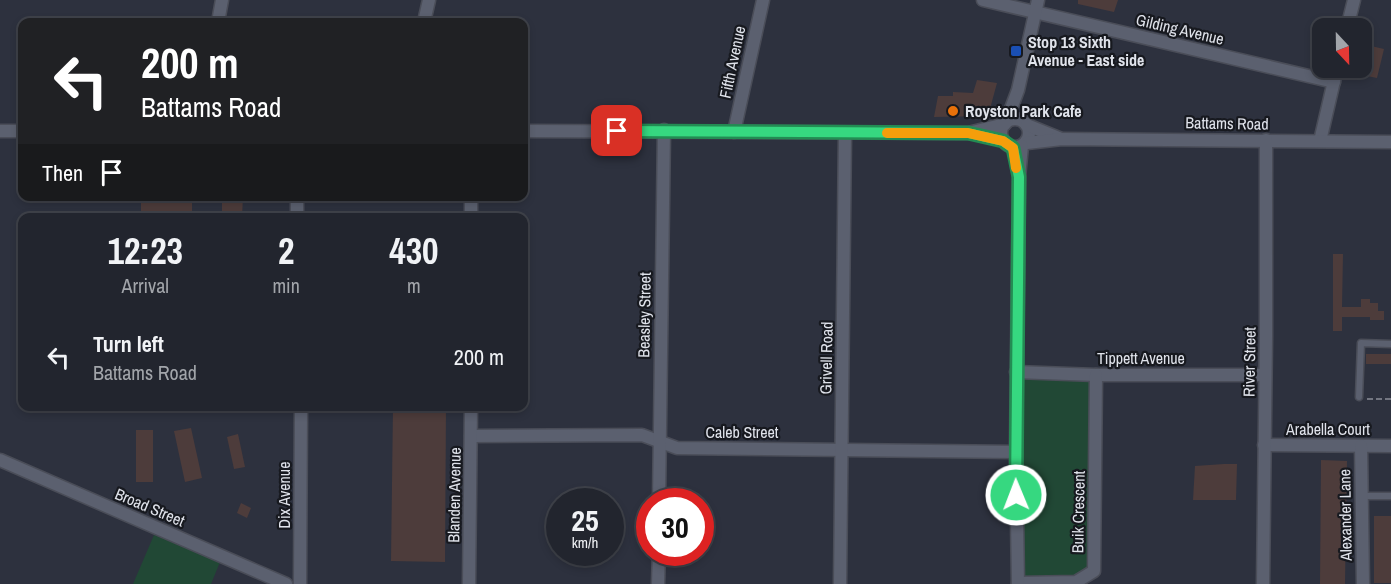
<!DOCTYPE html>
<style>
body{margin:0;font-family:"Archivo Narrow",sans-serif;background:#2a2d36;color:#f1f3f6;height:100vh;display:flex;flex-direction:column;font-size:22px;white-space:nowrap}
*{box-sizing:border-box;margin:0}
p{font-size:20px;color:#a2a5aa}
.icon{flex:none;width:33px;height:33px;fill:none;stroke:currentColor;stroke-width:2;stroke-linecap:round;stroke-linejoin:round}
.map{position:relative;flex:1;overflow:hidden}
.panel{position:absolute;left:18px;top:213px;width:510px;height:198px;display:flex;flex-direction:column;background:#22252e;border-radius:12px;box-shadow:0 3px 9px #0003,0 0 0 2px #3f424a}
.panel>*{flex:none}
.hud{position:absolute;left:18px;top:18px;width:510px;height:183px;border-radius:12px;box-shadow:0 3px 9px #0003,0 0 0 2px #3f424a;background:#202124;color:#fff;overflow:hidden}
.needle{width:39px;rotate:158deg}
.tools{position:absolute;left:1312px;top:18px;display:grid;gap:12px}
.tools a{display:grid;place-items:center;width:60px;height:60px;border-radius:12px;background:#22252e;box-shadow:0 3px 9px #0003,0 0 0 2px #3f424a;font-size:30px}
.speed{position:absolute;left:546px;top:488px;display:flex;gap:12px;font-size:30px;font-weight:700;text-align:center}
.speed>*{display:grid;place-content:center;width:78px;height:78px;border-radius:50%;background:#22252e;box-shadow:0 3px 9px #0003,0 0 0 2px #3f424a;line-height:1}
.speed small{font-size:15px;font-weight:400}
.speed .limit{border:9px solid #d22;background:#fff;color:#111}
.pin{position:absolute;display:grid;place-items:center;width:51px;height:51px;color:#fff;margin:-26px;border-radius:12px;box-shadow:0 3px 9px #0006}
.me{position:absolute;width:66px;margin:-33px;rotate:359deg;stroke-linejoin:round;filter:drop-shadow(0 0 4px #0008)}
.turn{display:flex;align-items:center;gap:21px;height:126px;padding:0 24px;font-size:27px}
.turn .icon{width:78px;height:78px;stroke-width:2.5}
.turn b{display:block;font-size:42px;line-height:51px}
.then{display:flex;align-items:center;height:57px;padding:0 24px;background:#0003;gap:12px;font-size:22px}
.eta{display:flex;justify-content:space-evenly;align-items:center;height:102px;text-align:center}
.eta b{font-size:36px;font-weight:700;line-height:42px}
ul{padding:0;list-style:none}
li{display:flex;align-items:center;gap:18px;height:84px;padding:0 24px}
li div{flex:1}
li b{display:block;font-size:22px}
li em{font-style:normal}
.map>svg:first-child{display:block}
</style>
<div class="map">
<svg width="1391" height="584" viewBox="0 0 1391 584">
<rect width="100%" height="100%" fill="#2d313e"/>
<g fill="#214835">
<path d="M1016,372l80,3 -2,196 -8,7 -68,5z"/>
<path d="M154,535l66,27 -9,22h-78z"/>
</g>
<g fill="#4d3c3b">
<path d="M1078,0h40l-4,12 -36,-8z"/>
<path d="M1371,46l13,3 -7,29 -15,-3v-18l6,2z"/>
<path d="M977,80l20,3 -9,33 -54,1 4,-21h15v-4l20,1z"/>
<rect x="141" y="196" width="51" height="22"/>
<path d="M222,196h21l-1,22h-20z"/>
<path d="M1333,254h10l-1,53h19v-8h9v4h8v8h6v9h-14v-3h-28v14h-9z"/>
<rect x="1366" y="354" width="25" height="10"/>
<path d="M393,406h53l-1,156 -54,-1z"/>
<path d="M191,428l11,50 -17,4 -11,-51z"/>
<rect x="136" y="430" width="17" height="52"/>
<path d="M238,434l7,33 -11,2 -7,-32z"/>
<path d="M1321,460l26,1 -2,123h-25z"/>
<path d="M1224,464h13l-1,36h-43l2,-34z"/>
<path d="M241,503l10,5 -4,10 -10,-5z"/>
<rect x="1374" y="516" width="17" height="67"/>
</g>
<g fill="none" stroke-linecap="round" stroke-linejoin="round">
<defs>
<g id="lane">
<path d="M1359,397l2,-54 30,1"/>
<path d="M1362,496h29"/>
</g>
<g id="street">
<path d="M983,0l351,82"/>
<path d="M218,22l4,-22"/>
<path d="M424,22l5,-22"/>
<path d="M1347,28l7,-28"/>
<circle cx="1015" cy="133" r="14"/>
<path d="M1006,122l12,-32 20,-90"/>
<path d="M1027,125l32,13"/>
<path d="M0,131h22"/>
<path d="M524,131l444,2 37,-9"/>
<path d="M734,132l29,-132"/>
<path d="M1320,141l17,-73"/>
<path d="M1027,143l35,-4 329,3"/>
<path d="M471,196v22"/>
<path d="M297,218v-22"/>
<path d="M1016,372l80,3h169"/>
<path d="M471,436l171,-1 35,13 339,4"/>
<path d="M1264,445l127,1"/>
<path d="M1361,446l2,138"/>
<path d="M0,460l286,124"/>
<path d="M659,501l5,-371"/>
<path d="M1018,583l58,-1 18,-11 2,-196"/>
<path d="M300,584l1,-178"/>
<path d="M469,584l2,-178"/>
<path d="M658,584l1,-32"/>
<path d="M840,584l5,-451"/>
<path d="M1018,584l-2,-132 3,-275 3,-31"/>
<path d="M1263,584l3,-247v-197"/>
</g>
</defs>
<use href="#lane" stroke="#4a4d58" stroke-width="9"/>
<use href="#street" stroke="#4a4d58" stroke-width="15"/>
<path stroke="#737681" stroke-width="2" stroke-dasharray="6 3" stroke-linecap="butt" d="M1367,399h24"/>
<use href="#lane" stroke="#5b606f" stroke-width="6"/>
<use href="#street" stroke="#5b606f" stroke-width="12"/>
</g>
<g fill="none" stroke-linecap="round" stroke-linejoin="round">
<defs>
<path id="route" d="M617,131l351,2 35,8 10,7 6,29 -3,318"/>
</defs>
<use href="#route" stroke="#238c53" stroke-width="15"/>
<use href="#route" stroke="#36d880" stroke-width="10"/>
<path stroke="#f59e0b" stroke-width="10" d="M887,133h81l35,8 10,7 3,20"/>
</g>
<rect fill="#1a4fb4" stroke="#17191f" stroke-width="2" x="1010" y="45" width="12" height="12" rx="3"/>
<circle fill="#e8710a" stroke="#17191f" stroke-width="2" cx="953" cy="111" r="6"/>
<g text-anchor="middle" stroke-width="4.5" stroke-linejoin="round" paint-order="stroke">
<g font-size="16" fill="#e0e3eb" stroke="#17191f">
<text transform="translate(1180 29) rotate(13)" y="6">Gilding Avenue</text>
<text transform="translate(732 62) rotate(-78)" y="6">Fifth Avenue</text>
<text transform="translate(1227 123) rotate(1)" y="6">Battams Road</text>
<text transform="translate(644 315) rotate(-89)" y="6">Beasley Street</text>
<text transform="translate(826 358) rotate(-89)" y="6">Grivell Road</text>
<text x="1141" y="364">Tippett Avenue</text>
<text transform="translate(1249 362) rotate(-89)" y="6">River Street</text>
<text x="1328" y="435">Arabella Court</text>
<text x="742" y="438">Caleb Street</text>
<text transform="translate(284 495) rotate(-90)" y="6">Dix Avenue</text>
<text transform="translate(454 495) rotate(-89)" y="6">Blanden Avenue</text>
<text transform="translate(150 507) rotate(23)" y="6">Broad Street</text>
<text transform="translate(1078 512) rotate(-89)" y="6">Buik Crescent</text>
<text transform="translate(1345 515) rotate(-91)" y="6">Alexander Lane</text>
</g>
<g font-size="16" font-weight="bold" fill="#e0e3eb" stroke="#17191f" text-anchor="start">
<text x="1028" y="48">Stop 13 Sixth<tspan x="1028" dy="18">Avenue - East side</tspan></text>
<text x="965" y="117">Royston Park Cafe</text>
</g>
</g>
</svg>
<div class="tools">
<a><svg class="needle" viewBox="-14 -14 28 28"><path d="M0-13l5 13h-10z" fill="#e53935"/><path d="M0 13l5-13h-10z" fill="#a2a5aa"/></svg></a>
</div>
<div class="speed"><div>25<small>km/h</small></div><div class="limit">30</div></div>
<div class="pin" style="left:617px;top:131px;background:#d93025"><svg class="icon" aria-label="arrive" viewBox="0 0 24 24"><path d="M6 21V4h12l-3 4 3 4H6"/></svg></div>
<svg class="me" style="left:1016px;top:495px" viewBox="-20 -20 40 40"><circle r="17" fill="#36d880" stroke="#fff" stroke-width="3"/><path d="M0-11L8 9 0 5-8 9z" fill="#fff"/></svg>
<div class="hud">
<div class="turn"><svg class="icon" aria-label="left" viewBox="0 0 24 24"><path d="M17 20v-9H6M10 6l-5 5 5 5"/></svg><div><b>200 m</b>Battams Road</div></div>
<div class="then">Then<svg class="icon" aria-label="arrive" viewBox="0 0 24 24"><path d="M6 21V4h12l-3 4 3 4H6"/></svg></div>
</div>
<section class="panel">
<div class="eta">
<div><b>12:23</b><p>Arrival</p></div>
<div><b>2</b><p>min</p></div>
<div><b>430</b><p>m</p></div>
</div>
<ul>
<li><svg class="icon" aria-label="left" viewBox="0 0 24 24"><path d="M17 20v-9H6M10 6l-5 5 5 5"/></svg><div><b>Turn left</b><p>Battams Road</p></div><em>200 m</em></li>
</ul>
</section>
</div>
